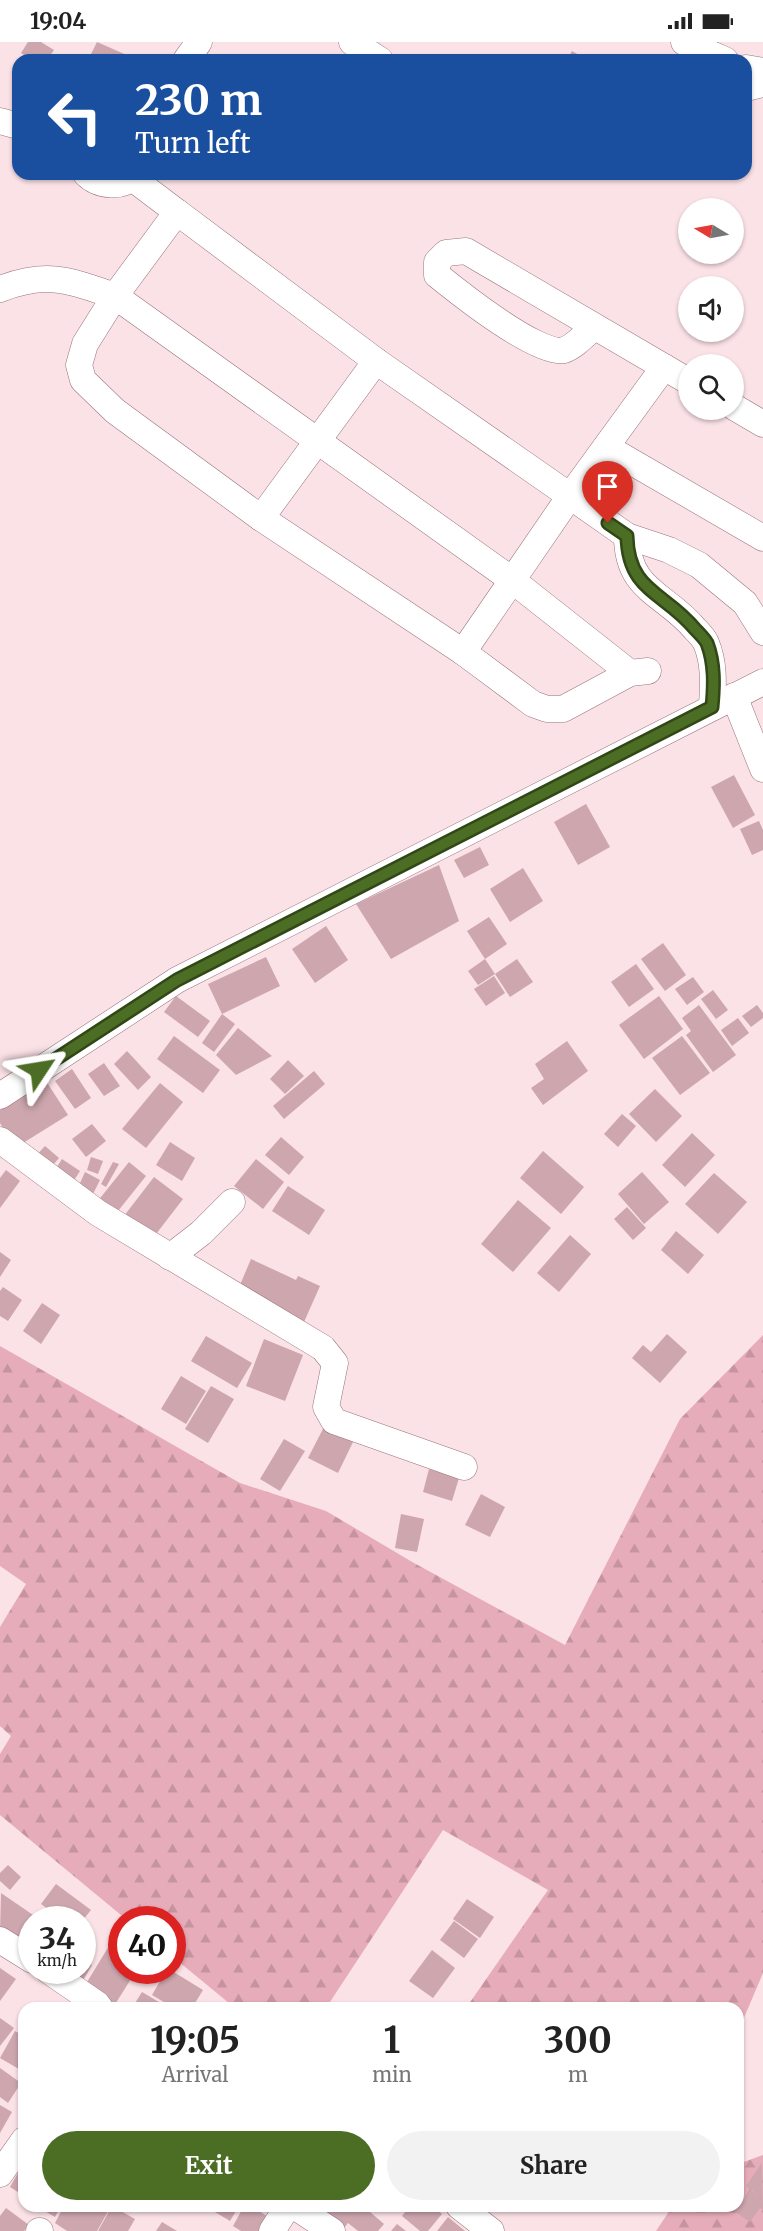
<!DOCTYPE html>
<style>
body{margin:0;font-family:Merriweather,serif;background:#f2f2f2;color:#222;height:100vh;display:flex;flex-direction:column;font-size:22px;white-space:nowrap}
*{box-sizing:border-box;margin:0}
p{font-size:20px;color:#767676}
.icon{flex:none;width:33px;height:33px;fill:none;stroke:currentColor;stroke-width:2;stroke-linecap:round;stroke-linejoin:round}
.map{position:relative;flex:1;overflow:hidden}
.side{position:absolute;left:18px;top:1960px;width:726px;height:210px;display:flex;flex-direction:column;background:#fff;border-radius:18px;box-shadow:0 2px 4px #0004}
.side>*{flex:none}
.hud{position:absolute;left:12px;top:12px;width:740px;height:126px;border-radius:18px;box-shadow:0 2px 4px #0004;background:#1a4fa0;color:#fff;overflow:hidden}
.needle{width:39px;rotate:280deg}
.fabs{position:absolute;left:678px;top:156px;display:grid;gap:12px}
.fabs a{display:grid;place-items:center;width:66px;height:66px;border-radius:50%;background:#fff;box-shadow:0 2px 4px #0004;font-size:30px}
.speed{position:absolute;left:18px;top:1864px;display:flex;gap:12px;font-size:30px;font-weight:700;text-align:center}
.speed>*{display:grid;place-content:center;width:78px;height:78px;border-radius:50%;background:#fff;box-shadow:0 2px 4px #0004;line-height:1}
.speed small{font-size:15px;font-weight:400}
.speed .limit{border:9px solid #d22;background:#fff;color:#111}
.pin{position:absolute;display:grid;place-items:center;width:51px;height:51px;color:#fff;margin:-62px -26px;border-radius:50% 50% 50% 0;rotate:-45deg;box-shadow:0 0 6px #0007}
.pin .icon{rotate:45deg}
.me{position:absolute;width:66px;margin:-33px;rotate:57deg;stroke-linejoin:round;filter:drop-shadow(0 0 4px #0008)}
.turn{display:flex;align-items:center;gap:21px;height:126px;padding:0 24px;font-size:27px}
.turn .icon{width:78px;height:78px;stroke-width:2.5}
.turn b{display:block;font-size:42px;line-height:51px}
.eta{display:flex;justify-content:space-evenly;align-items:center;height:102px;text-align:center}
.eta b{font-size:36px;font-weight:700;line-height:42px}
.cta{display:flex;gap:12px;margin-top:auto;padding:12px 24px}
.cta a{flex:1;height:69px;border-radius:36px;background:#4c6d24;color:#fff;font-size:24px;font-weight:700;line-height:69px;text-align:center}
.cta a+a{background:#f2f2f2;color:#222}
.status{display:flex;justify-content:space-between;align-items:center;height:42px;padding:0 30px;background:#fff;direction:ltr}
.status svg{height:16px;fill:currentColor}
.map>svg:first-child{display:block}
</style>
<div class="status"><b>19:04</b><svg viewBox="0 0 49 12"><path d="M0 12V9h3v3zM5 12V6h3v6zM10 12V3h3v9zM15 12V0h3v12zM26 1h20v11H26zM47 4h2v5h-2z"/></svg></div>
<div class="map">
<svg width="763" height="2189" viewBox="0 0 763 2189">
<defs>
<pattern id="forest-firs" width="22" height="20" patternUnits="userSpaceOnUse" patternTransform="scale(1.5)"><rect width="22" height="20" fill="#e7acb9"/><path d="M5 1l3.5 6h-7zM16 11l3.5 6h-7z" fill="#c6949f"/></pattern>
</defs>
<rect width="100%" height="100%" fill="#fbe2e7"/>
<g fill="url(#forest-firs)">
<path d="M763,1293v638l-25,59v-24h-272l82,-118 -105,-60 -117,178h-91l-62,-51 -1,-37h-45l-127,-105v-61l11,-18 -11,-10v-99l26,-43 -26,-18v-220l240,137 86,28 88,52 151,82 115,-226z"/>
<path d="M763,2113v76h-107l16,-24 66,-1v-42z"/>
</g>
<g fill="#cda6ae">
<path d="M28,0h13l13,8 -7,10h-15l-11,-7z"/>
<path d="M97,0l32,14 -2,4h-39z"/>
<path d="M572,9l16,9h-21z"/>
<path d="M734,733l21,40 -22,13 -22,-41z"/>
<path d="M586,762l24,43 -32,18 -24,-43z"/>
<path d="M759,779l4,9v20l-11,5 -12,-26z"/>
<path d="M480,805l9,18 -25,13 -10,-18z"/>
<path d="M439,823l20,56 -68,38 -35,-55z"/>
<path d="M523,826l20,33 -33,21 -20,-33z"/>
<path d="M489,875l18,27 -22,15 10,15 -17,11 -10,-14 17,-12 -18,-28z"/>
<path d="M326,884l22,34 -33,23 -23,-34z"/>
<path d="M663,901l23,32 -21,16 -24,-32z"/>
<path d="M266,915l14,29 -58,28 -14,-30z"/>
<path d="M517,917l16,23 -23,15 -15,-23z"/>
<path d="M636,922l18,25 -25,18 -18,-25z"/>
<path d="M494,934l11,17 -19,13 -12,-17z"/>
<path d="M693,935l11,15 -17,13 -12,-16z"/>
<path d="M713,948l15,20 -12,9 -15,-20z"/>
<path d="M176,954l34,25 -12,16 -34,-25z"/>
<path d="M659,954l24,33 -39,30 -25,-34z"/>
<path d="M699,963l37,50 -23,17 -27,-37 5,-4 -9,-13z"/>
<path d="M757,963l6,8v5l-12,9 -9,-11z"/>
<path d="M222,972l13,10 -21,28 -12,-9z"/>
<path d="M738,976l11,15 -17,13 -11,-16z"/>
<path d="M238,986l34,28 -36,19 -20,-20z"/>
<path d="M174,994l46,34 -17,23 -46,-34z"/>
<path d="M682,994l28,37 -30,22 -28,-37z"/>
<path d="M567,999l21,30 -45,34 -12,-17 13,-9 -9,-15z"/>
<path d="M127,1009l24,26 -13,13 -24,-26z"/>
<path d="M288,1018l16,16 -19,18 -15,-15z"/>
<path d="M104,1021l16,23 -16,10 -16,-22z"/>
<path d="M72,1027l19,29 -16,11 -20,-28z"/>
<path d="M314,1029l11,13 -41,35 -11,-13z"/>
<path d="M46,1039l22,34 -53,33 -15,-25v-13z"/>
<path d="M160,1041l23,19 -37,46 -24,-19z"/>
<path d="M655,1047l27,27 -26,26 -27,-28z"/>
<path d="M622,1072l14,12 -18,21 -14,-13z"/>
<path d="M92,1082l14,17 -20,16 -14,-18z"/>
<path d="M692,1091l23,22 -30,32 -23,-22z"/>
<path d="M281,1095l23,20 -15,18 -24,-20z"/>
<path d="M170,1100l25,16 -13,23 -26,-16z"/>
<path d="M45,1104l14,12 -12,14 -14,-13z"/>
<path d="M543,1109l41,36 -23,27 -41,-36z"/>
<path d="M91,1115l12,4 -5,13 -11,-4z"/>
<path d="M62,1117l18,12 -9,14 -18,-12z"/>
<path d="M256,1117l28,23 -21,27 -29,-23z"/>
<path d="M113,1120l6,2 -13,23 -5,-3z"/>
<path d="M129,1120l17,14 -32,40 -17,-14z"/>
<path d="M6,1128l14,11 -20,27v-30z"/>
<path d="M85,1130l15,8 -9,18 -14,-8z"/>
<path d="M642,1130l27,30 -25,22 -26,-30z"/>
<path d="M714,1131l33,29 -29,32 -33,-30z"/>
<path d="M154,1135l29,22 -30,39 -29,-22z"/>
<path d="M288,1144l37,24 -16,25 -37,-24z"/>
<path d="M518,1158l33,28 -38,44 -32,-28z"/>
<path d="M627,1165l19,21 -13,12 -19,-21z"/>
<path d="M676,1189l28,24 -16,19 -27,-24z"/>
<path d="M570,1193l21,19 -32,38 -22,-19z"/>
<path d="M0,1210l11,8 -11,17z"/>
<path d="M251,1217l45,21 2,-4 22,10 -16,36 -67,-30z"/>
<path d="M3,1245l19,13 -14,21 -8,-5v-25z"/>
<path d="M42,1261l18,12 -19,29 -18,-13z"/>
<path d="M667,1292l20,18 -27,31 -28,-25 11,-13 8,7z"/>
<path d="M206,1294l46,27 -15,25 -46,-27z"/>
<path d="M264,1297l39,16 -18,46 -39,-15z"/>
<path d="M181,1334l25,15 -20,33 -25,-15z"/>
<path d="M211,1344l23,13 -26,44 -23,-14z"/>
<path d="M324,1385l29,15 -15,31 -30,-15z"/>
<path d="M284,1397l21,12 -25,40 -20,-12z"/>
<path d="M429,1427l30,9 -7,23 -29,-9z"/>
<path d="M481,1452l24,13 -15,30 -25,-12z"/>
<path d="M401,1472l23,5 -7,33 -22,-4z"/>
<path d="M8,1823l13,12 -11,13 -10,-9v-8z"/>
<path d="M56,1842l35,26 -8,10h-20l-22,-16z"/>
<path d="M1,1851l35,24 -19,27 -17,-12z"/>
<path d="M467,1857l27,18 -14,21 -27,-19z"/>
<path d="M44,1872l8,6h-14z"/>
<path d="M454,1879l24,18 -14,19 -24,-18z"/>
<path d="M112,1899l10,6v24h14l-22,35 -30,-19z"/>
<path d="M432,1908l23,18 -22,30 -24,-17z"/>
<path d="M82,1917l10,6 -11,19 -17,-13h18z"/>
<path d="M0,1926l16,11 -16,22z"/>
<path d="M166,1929h6l31,19 -11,18h-18l-22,-13z"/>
<path d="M142,1950l27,16h-37z"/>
<path d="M0,1976l14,10 -14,18z"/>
<path d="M15,1989l9,5v36l-24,-14z"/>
<path d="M0,2026l21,15 -13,20 -8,-6z"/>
<path d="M0,2063l12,7 -12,21z"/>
<path d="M762,2121l1,47 -3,-2 -10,14 -19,-13 7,-3 2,-11 4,4 6,-9 11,7 -15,-11z"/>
<path d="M19,2129l5,3v22l-14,-9z"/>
<path d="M36,2164h25l-6,11z"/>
<path d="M64,2164h47l-14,25h-30l-12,-8z"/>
<path d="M112,2164l23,13 -7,12h-30z"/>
<path d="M205,2164h34l-9,15z"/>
<path d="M244,2164h7l19,12 -7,13h-22l-8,-5z"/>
<path d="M317,2164h46l21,18 -6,7h-20l-10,-8 -4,5z"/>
<path d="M410,2164h23l9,8 -14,17h-8l-18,-15z"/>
<path d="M6,2166l23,17 -5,6h-24v-15z"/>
<path d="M448,2175l17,14h-28z"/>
<path d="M162,2180l15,9h-21z"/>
<path d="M397,2182l9,7h-15z"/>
</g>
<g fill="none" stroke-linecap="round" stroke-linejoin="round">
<defs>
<g id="minor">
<path d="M352,0l28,18"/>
<path d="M684,0l41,18"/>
<path d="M186,18l13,-18"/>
<path d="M746,26l17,3"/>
<path d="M746,46l17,-4"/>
<path d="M0,79l18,5"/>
<path d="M86,132c12,12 38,16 49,0"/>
<path d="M132,136l45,34"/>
<path d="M0,247c48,-18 68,-9 115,7l-30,48 -6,21 4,15 32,31 146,107 202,134 70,52 14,5h16l67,-36 18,-2"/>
<path d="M594,285c-8,7 -20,20 -30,23 -25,7 -106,-58 -127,-75v-13l9,-9 20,-2 198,116"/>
<path d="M734,365l29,17"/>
<path d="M606,405l157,91"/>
<path d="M261,476l115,-157"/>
<path d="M627,494c0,55 38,57 68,93 4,4 9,9 11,14 9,21 7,43 6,64"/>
<path d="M463,610l107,-156 57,40 42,14 30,15 46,38 18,29"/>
<path d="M630,631l-118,-93 -397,-284 62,-84 199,149 194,135 94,-129 24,14"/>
<path d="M734,654l29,73"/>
<path d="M0,1054l177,-116 586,-298"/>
<path d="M0,1098l98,73 225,135 12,15 -9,44 8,14 130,46"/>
<path d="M170,1215l31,-24 31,-31"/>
<path d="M0,1898l32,20"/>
<path d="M49,1929l48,33 3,4"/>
<path d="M0,2132l24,-34"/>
<path d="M294,2164l38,25"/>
<path d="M459,2164l32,25"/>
<path d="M39,2189h1"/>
<path d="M272,2189l16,-25"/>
</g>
</defs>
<use href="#minor" stroke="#98747c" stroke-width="27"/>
<use href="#minor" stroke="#fff" stroke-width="26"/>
</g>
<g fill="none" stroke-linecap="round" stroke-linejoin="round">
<defs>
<path id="route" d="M39,1028l138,-90 535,-273c2,-21 3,-43 -5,-64 -3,-5 -8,-10 -12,-14 -30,-37 -67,-37 -68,-93l-19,-13"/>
</defs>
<use href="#route" stroke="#314717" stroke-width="15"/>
<use href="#route" stroke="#4c6d24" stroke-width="10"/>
</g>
</svg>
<div class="fabs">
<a><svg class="needle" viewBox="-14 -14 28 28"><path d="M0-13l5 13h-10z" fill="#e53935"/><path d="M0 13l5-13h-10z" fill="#767676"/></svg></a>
<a><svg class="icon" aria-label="sound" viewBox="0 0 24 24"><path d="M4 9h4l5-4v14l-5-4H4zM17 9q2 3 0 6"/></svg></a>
<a><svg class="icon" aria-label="search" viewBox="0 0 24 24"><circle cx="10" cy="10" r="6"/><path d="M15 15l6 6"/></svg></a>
</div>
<div class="speed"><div>34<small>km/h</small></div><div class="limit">40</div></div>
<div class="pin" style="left:608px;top:481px;background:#d93025"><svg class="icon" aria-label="arrive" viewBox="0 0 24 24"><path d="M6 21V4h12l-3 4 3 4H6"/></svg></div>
<svg class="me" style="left:39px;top:1028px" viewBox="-20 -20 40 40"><path d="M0-17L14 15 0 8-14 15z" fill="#4c6d24" stroke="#fff" stroke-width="4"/></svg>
<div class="hud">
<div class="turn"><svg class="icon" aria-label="left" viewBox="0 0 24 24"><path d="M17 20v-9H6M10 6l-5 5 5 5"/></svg><div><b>230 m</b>Turn left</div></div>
</div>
<section class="side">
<div class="eta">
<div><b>19:05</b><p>Arrival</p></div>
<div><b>1</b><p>min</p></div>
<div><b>300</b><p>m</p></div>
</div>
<div class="cta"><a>Exit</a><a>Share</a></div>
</section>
</div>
